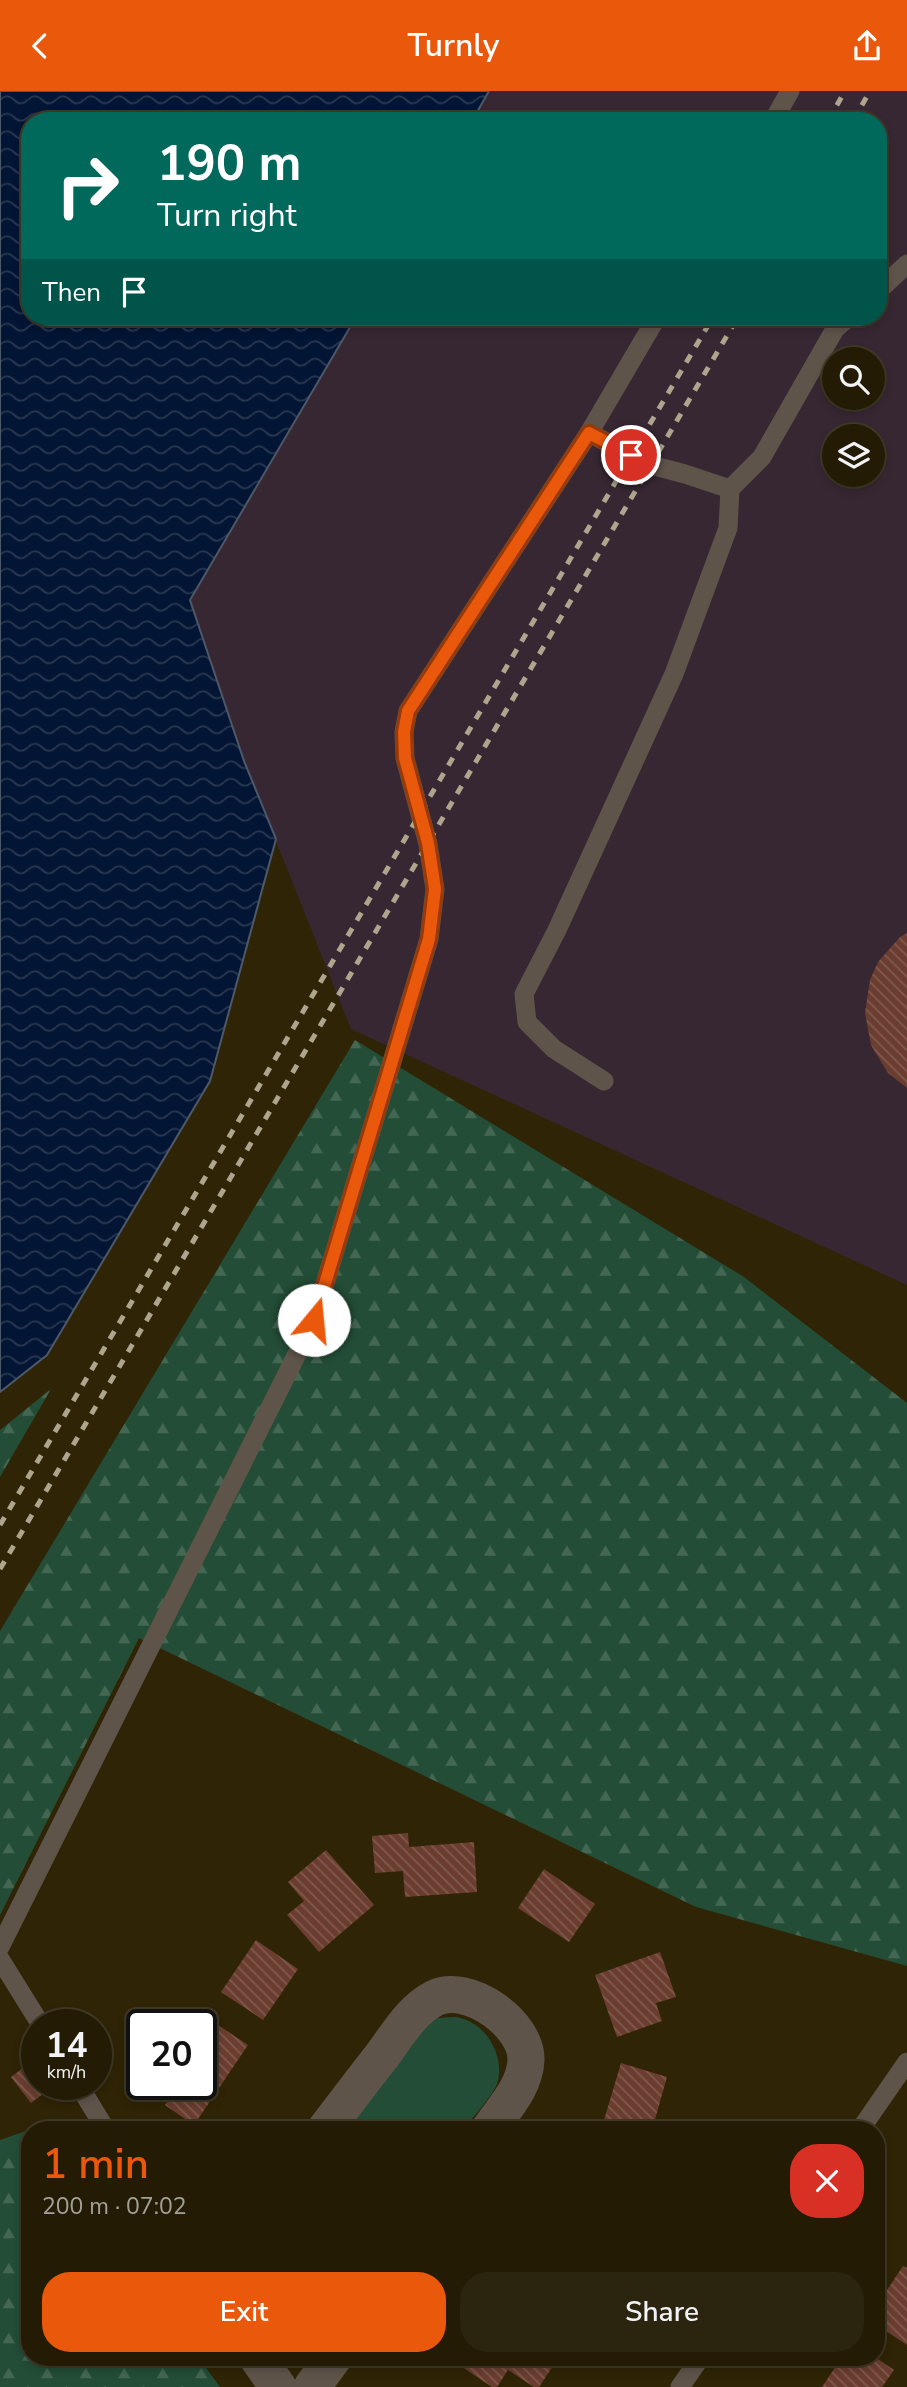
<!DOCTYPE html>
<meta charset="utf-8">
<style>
body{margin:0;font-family:"Nunito Sans",sans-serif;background:#2b240e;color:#f1f3f6;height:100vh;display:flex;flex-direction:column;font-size:26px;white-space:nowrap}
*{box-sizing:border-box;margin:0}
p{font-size:23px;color:#a3a19a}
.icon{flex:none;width:38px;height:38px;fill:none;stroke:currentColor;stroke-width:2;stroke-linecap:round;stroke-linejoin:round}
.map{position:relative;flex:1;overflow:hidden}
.details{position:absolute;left:21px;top:2030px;width:864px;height:245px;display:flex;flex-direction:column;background:#231b04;border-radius:28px;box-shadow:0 4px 10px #0003,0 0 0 2px #403926}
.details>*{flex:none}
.guide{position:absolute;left:21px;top:21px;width:866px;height:214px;border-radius:28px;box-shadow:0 4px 10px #0003,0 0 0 2px #403926;background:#00695c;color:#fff;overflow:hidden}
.controls{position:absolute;left:822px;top:256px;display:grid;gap:14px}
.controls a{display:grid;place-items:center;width:63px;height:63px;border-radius:50%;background:#231b04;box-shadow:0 4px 10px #0003,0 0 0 2px #403926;font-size:35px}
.speed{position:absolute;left:21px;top:1918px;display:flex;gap:14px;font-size:35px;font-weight:700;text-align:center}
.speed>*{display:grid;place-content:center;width:91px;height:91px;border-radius:50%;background:#231b04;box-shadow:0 4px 10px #0003,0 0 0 2px #403926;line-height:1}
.speed small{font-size:18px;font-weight:400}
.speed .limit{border:4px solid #111;border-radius:10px;background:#fff;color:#111}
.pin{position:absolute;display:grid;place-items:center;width:60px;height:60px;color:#fff;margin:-30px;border:4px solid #fff;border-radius:50%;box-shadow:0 2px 7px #0007}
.me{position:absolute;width:77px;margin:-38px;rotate:17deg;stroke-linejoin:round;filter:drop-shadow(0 0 5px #0008)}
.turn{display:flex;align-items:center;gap:24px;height:147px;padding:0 21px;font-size:32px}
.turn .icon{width:91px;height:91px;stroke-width:2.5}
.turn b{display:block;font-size:49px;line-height:60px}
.then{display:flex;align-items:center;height:66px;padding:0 21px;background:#0003;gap:14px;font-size:26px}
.round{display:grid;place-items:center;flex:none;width:74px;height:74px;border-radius:28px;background:#2b240e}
.headline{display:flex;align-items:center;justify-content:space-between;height:119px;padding:0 21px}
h1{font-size:42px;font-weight:600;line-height:52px;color:#ea580c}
.primary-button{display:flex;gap:14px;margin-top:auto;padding:14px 21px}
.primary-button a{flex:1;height:80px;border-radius:28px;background:#ea580c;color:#fff;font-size:28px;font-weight:600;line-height:80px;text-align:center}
.primary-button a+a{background:#2b240e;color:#f1f3f6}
header{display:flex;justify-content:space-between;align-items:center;height:91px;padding:0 21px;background:#ea580c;color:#fff;font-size:32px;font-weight:600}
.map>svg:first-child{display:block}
</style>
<header><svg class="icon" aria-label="back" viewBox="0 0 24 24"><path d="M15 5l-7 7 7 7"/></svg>Turnly<svg class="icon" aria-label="share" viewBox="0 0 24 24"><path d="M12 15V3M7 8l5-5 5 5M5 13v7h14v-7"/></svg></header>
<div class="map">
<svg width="907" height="2296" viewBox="0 0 907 2296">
<defs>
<pattern id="forest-firs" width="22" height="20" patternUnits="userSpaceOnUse" patternTransform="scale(1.75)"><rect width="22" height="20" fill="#234d36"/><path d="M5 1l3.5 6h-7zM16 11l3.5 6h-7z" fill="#446753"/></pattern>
<pattern id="water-waves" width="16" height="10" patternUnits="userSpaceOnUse" patternTransform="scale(1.75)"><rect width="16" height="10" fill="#031534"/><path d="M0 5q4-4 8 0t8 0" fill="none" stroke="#293851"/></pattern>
<pattern id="building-back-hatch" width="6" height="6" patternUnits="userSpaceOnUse" patternTransform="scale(1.75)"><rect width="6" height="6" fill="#6a3d30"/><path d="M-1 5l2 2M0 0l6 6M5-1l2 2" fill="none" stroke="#805a4e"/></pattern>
</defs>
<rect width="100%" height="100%" fill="#2f2405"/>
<path fill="#372732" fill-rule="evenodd" d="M489,0h418v1194l-556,-256 -107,-268 -54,-161 166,-283h522v-196h-406zM835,268h38v38h-38zM835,345h38v38h-38z"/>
<path fill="#234d36" d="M438,1927c7,0 16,-2 22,0 27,6 44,38 38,63 -4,14 -26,37 -35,49h-122l85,-106z"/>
<g fill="url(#forest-firs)">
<path d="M355,949l389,237 163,126v563l-211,-59 -557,-269 -139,277v-284z"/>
<path d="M51,1298l-51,88v-47z"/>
<path d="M32,2038l-2,1v227h168l22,30h-220v-247z"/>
</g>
<path fill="url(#water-waves)" stroke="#4d5868" stroke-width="2" d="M0,0h489l-17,30h-442v196h326l-166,283 54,161 32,78 -66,242 -163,274 -47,37z"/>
<g fill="url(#building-back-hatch)">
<path d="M907,842v155l-19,-15 -17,-28 -6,-32 5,-33 8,-18 22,-25z"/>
<path d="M408,1742l1,14 65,-5 3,50 -72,5 -2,-26 -28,2 -3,-37z"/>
<path d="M326,1759l48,55 -55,47 -32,-37 17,-14 -16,-19z"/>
<path d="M544,1778l51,35 -26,38 -51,-34z"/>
<path d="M256,1849l42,29 -35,51 -42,-28z"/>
<path d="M660,1861l16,45 -20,6 6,18 -45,16 -22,-62z"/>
<path d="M197,1920l51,34 -54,80 -29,-20 14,-21h22v-59h-13z"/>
<path d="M37,1966v27h19l-25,19 -20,-26z"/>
<path d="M621,1972l46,14 -15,53h-51z"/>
<path d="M903,2175l4,2v77l-30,-20v-20z"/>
<path d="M458,2266h101l-20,30h-5l-26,-17 -11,17h-5l-37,-25z"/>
<path d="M842,2266h33l19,13 -12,17h-60z"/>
</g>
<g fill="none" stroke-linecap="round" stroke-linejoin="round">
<g stroke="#5f544a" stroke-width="19">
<path d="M773,30l17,-30"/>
<path d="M878,200l29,-27"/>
<path d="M657,226l-68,116 62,32 34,9 45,15 32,-32 73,-128 14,-12"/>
<path d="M604,990l-50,-32 -27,-27 -3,-28 33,-64 117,-256 54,-146 2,-39"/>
<path d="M0,1856l314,-627 115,-381 6,-50 -7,-45 -23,-86 -1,-26 4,-21 181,-278"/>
<path d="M0,1868l41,66"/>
<path d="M78,1993l28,46"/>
<path d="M860,2039l47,-68"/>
<path d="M680,2296l21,-30"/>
</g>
<g stroke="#5f544a" stroke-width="37">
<path d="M325,2039c19,-25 37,-49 56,-73 16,-21 30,-47 54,-59 33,-16 92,26 91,62 -1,27 -22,48 -37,70"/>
<path d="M257,2266l21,30"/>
<path d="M312,2296l22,-30"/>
</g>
<g stroke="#ada58e" stroke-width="5" stroke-dasharray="9 9" stroke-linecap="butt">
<path d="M828,30l17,-30"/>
<path d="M853,30l17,-30"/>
<path d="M0,1434l713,-1208"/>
<path d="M0,1478l738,-1252"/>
</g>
</g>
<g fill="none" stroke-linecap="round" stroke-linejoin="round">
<defs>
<path id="route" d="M314,1229l115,-381 6,-50 -7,-46 -23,-85 -1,-26 4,-21 181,-278 42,22"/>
</defs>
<use href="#route" stroke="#983908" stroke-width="18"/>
<use href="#route" stroke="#ea580c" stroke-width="12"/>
</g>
</svg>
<div class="controls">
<a><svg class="icon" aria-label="search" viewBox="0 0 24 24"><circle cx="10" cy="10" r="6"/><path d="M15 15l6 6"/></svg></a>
<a><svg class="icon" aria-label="layers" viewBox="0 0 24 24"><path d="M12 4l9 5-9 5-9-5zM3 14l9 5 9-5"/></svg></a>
</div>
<div class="speed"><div>14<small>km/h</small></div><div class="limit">20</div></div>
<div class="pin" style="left:631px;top:364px;background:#d93025"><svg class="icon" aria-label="arrive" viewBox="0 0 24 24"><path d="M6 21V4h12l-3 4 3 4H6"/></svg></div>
<svg class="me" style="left:314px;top:1229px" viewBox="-20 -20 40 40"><circle r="19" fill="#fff"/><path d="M0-13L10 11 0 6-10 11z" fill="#ea580c"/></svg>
<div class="guide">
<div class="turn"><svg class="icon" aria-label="right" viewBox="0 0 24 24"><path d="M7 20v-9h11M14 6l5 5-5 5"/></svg><div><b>190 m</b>Turn right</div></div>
<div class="then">Then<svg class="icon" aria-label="arrive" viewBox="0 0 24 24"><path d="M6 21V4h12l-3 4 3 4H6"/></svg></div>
</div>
<section class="details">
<div class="headline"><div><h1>1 min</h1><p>200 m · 07:02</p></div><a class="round" style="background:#d93025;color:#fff"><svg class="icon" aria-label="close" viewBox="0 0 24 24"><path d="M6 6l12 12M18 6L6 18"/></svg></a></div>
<div class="primary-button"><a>Exit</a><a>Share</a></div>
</section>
</div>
